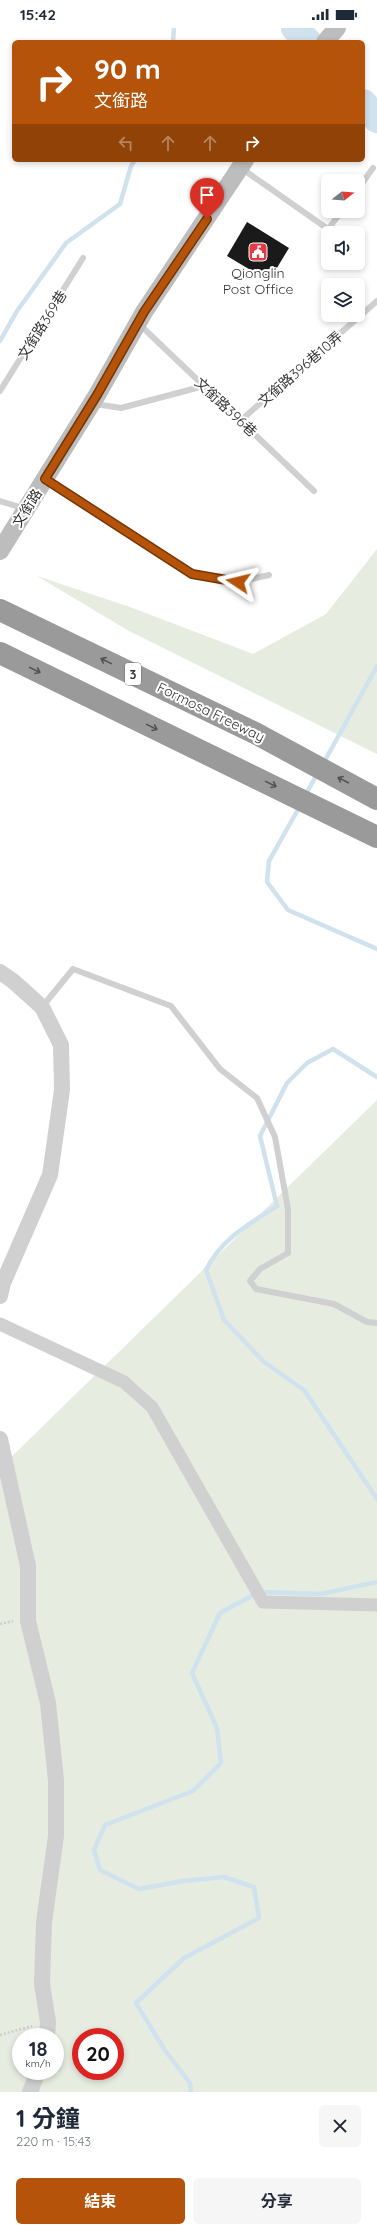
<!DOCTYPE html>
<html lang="zh-TW">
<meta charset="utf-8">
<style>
body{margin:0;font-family:Quicksand,"Noto Sans TC",sans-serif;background:#f6f6f7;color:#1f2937;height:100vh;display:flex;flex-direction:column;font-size:15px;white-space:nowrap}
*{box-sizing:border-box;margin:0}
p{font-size:13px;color:#747a83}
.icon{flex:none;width:22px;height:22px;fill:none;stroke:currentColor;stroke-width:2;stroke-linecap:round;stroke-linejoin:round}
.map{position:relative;height:2064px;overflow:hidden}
.side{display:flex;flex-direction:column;background:#fff;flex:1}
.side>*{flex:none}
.hud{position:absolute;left:12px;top:12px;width:353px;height:122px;border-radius:6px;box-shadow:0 2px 6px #0003;background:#b45309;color:#fff;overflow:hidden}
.needle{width:26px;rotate:73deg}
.controls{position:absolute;left:321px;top:146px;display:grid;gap:8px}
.controls a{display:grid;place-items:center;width:44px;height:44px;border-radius:6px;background:#fff;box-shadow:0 2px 6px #0003;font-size:20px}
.speed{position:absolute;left:12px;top:2000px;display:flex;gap:8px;font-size:20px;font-weight:700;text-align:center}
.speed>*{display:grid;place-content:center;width:52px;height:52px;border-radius:50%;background:#fff;box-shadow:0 2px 6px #0003;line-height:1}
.speed small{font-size:10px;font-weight:400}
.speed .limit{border:6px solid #d22;background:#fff;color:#111}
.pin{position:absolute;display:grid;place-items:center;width:34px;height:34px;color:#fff;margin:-41px -17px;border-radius:50% 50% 50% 0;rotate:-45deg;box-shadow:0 0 4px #0007}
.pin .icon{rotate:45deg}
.me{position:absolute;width:44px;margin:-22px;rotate:280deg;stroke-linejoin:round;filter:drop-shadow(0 0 3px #0008)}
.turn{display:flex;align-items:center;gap:14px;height:84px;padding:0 16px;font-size:18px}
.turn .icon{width:52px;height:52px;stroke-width:2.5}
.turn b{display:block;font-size:28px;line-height:34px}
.lanes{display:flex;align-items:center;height:38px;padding:0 16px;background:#0003;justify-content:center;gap:20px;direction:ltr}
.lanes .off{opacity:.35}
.round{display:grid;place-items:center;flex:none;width:42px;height:42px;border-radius:6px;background:#f6f6f7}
.overview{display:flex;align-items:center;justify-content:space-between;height:68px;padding:0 16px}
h1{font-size:24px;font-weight:700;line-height:30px}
.primary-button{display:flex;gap:8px;margin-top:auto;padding:8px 16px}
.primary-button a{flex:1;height:46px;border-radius:6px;background:#b45309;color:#fff;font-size:16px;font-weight:700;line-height:46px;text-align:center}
.primary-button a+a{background:#f6f6f7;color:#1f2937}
.status{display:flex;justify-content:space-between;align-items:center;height:28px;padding:0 20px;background:#fff;direction:ltr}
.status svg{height:11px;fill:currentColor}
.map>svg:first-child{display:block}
</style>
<div class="status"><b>15:42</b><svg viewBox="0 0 49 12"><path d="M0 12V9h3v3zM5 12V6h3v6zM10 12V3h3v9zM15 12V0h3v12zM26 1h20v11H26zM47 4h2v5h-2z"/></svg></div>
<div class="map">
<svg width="377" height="2064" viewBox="0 0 377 2064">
<rect width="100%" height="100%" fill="#fff"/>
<g fill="#e6ecdf" fill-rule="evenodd">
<path d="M377,521v205l-248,-123 -92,-55 93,31 123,47 73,-40z"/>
<path d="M377,1072v992h-377v-624zM21,2009h34v34h-34zM81,2009h34v34h-34z"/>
</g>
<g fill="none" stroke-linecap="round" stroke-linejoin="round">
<g stroke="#cfe2ee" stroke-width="4.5">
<path d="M173,14l1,-14"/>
<path d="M0,313l17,-30 49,-68 54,-39 11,-38 4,-6"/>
<path d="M323,736l54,-98"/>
<path d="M305,768l12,-22"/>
<path d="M300,778l-31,55 -2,21 21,28 89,39"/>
<path d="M377,1049l-44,-28 -26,14 -20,20 -27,53 17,70c-28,18 -56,33 -71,64l18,50 40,42 40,28 73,109"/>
<path d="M191,2064l-1,-9 -26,-34 -28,-46 48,-45 75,-40 -5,-31 -30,-10 -41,4 -44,8 -39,-19 -6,-20 11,-25 88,-34 28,-28 -4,-35 -25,-55 28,-60 39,-21 62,2 56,-12"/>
</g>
<g stroke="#cfe2ee" stroke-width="28">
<path d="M295,0l13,14"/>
<path d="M363,75l14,16"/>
</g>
</g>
<path fill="#1a1a1a" d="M247,194l42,26 -20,33 -42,-25z"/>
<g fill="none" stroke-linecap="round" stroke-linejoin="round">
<g stroke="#cdcdcd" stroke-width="2.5" stroke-dasharray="2 2" stroke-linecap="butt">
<path d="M0,1596l13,-3"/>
<path d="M0,2007l32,-9"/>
</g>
<g stroke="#d0d0d0" stroke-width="6">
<path d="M241,140l87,61 14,-18"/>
<path d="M358,161l15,-21"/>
<path d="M139,296l175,167"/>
<path d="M0,363l83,-133"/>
<path d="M95,376l26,4 83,-22"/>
<path d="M240,393l137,-120"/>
<path d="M47,452l145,94 46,8 31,-7"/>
<path d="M0,473l23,7"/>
<path d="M42,979l31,-38 98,37 49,63 37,29 18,39 13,72v44l-28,16 -10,12 6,8 78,15 33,18 10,1"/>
</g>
<path stroke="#d0d0d0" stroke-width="13" d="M0,1296l124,58 28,25 111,195 114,3"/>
<g stroke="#d0d0d0" stroke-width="16">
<path d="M0,944l13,9 29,26 19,38 1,45 -12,85 -47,108 -3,13"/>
<path d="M0,1411l28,127v55l20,82 8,77v56l-12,86 -2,62 6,38 -1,15"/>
<path d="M30,2064l8,-21"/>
</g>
<g stroke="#bdbdbd" stroke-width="18">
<path d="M325,14l12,-14"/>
<path d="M0,523l97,-156 47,-83 101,-152"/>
</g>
<g stroke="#9a9a9a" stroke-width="22">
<path d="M0,582l255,123 122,66"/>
<path d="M0,625l377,184"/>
</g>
</g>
<defs><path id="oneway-shaft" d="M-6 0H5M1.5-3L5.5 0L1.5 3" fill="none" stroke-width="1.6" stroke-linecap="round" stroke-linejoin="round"/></defs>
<g stroke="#525252">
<use href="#oneway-shaft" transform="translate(106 633) rotate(-154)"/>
<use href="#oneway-shaft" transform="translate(35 642) rotate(26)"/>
<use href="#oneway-shaft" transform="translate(152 699) rotate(26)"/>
<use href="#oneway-shaft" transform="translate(343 752) rotate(-152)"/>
<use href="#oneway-shaft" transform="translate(271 756) rotate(26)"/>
</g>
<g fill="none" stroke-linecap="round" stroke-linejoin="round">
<defs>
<path id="route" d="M207,191l-63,93 -47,83 -52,84 147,95 46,8"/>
</defs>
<use href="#route" stroke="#753606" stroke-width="10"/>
<use href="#route" stroke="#b45309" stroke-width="7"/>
</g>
<defs>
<symbol id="civic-square" viewBox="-11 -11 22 22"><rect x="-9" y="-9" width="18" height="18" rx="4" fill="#e63946" stroke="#fff"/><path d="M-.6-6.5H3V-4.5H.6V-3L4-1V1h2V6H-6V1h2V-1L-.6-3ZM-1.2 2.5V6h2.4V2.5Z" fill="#fff"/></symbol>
</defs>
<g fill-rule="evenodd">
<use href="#civic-square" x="247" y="213" width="22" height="22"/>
</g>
<g text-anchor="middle" stroke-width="4" stroke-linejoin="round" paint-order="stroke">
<rect fill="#fff" stroke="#707070" stroke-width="1" x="125" y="635" width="16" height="22" rx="3"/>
<g font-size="13" font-weight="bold" fill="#333">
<text x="133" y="651">3</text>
</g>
<g font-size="14" fill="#333" stroke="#fff">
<text x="258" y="250">Qionglin<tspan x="258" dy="16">Post Office</tspan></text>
</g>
<g font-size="14" fill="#333" stroke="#fff">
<text transform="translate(42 297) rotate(-58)" y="5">文銜路369巷</text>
<text transform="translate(300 341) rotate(-41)" y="5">文銜路396巷10弄</text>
<text transform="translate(226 379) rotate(43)" y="5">文銜路396巷</text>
<text transform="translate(27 480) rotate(-58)" y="5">文銜路</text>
<text transform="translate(211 684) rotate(26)" y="5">Formosa Freeway</text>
</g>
</g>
</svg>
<div class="controls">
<a><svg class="needle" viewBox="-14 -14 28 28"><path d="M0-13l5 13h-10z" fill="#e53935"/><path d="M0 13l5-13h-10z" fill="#747a83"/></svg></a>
<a><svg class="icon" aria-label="sound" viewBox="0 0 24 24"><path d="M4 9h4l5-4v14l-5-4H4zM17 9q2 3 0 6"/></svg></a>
<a><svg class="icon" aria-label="layers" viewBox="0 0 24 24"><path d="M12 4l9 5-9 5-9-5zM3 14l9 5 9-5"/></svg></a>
</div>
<div class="speed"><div>18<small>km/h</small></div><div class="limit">20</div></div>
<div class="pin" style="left:207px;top:191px;background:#d93025"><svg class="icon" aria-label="arrive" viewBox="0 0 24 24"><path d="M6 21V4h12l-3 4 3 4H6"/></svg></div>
<svg class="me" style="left:238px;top:554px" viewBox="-20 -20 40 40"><path d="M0-17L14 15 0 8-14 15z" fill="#b45309" stroke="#fff" stroke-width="4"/></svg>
<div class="hud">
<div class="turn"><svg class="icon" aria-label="right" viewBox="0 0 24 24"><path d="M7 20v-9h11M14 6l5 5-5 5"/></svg><div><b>90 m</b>文銜路</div></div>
<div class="lanes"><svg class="icon off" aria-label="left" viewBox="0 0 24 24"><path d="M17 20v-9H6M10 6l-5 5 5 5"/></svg><svg class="icon off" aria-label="ahead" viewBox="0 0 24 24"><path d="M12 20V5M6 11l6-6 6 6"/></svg><svg class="icon off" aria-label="ahead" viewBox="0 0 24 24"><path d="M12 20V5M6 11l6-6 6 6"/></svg><svg class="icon" aria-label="right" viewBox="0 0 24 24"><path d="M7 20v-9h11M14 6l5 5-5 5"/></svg></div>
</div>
</div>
<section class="side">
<div class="overview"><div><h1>1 分鐘</h1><p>220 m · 15:43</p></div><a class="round"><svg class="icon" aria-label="close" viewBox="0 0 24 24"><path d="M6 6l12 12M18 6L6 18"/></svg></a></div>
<div class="primary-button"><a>結束</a><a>分享</a></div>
</section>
